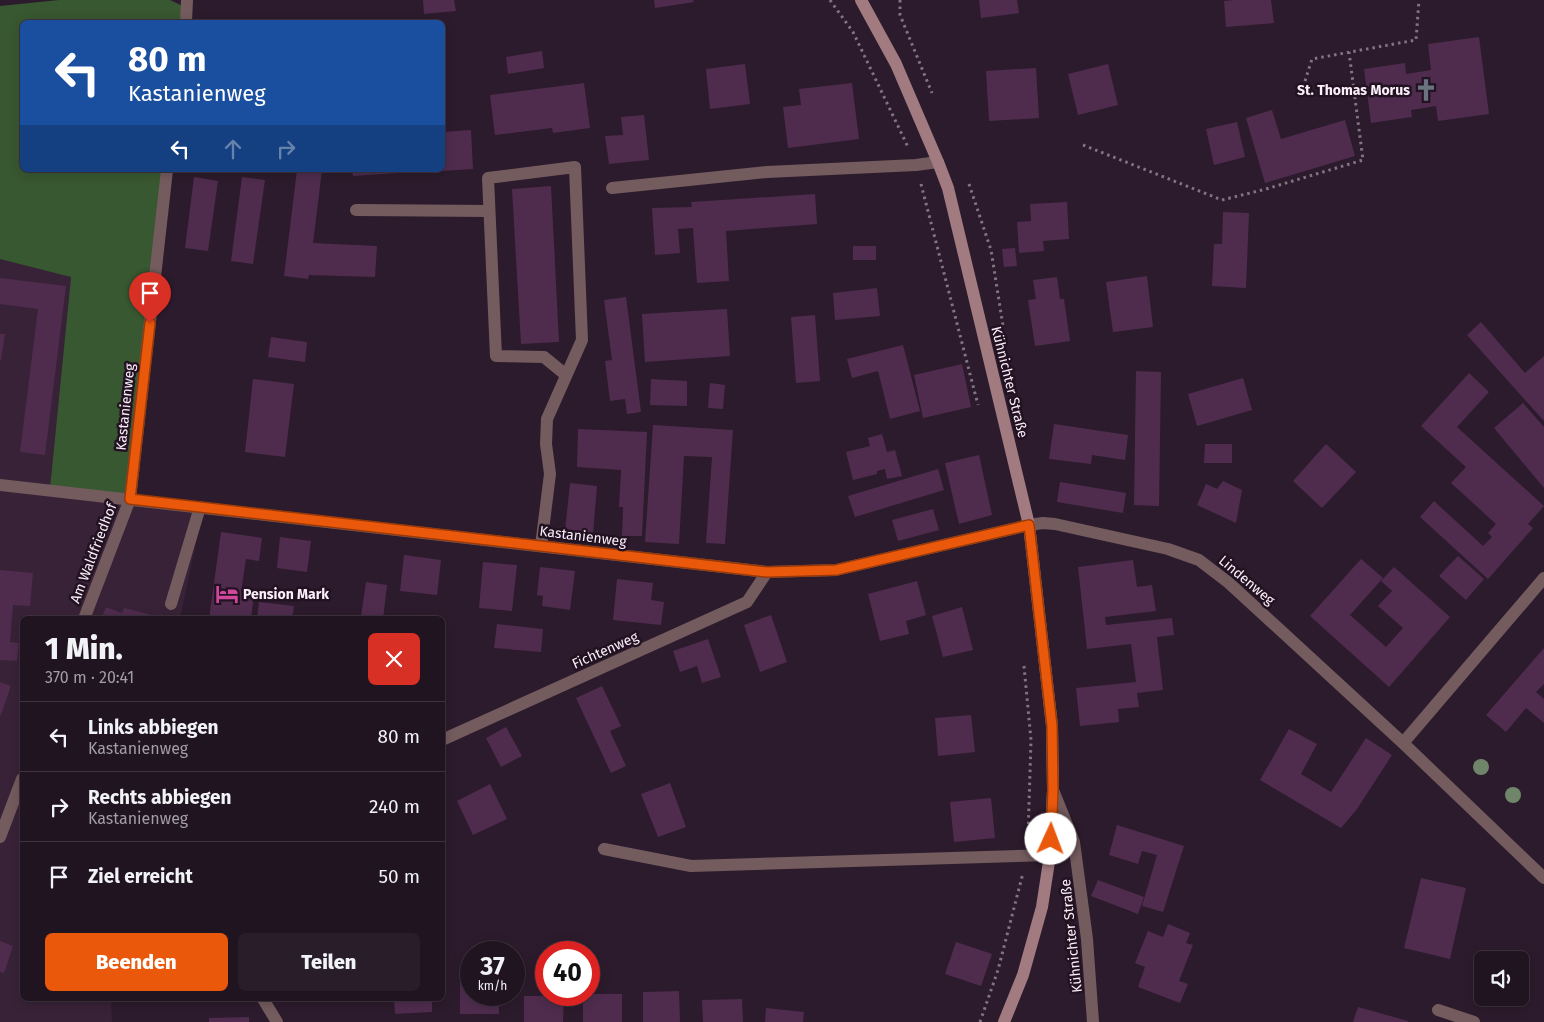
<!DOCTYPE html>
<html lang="de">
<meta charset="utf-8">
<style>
body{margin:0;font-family:"Fira Sans",sans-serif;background:#291d2a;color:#f1f3f6;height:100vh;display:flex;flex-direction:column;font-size:19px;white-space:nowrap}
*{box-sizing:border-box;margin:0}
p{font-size:16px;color:#a29ea5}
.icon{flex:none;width:28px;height:28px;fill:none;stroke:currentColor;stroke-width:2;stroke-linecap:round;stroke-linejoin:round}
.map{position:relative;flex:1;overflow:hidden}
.details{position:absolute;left:20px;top:616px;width:425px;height:385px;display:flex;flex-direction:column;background:#211421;border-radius:8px;box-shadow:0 2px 12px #0003,0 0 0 1px #3e333f}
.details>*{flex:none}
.banner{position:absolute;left:20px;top:20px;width:425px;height:152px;border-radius:8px;box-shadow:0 2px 12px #0003,0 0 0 1px #3e333f;background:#1a4fa0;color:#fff;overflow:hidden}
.fabs{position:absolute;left:1474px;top:951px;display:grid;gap:10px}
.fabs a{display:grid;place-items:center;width:55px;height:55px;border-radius:8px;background:#211421;box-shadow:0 2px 12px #0003,0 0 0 1px #3e333f;font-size:25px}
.speed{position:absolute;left:460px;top:941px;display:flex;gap:10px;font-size:25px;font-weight:700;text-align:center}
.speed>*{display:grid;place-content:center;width:65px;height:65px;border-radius:50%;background:#211421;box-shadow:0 2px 12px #0003,0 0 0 1px #3e333f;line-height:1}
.speed small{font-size:12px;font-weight:400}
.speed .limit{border:8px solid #d22;background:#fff;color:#111}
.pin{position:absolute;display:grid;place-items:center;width:42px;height:42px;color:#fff;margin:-51px -21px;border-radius:50% 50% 50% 0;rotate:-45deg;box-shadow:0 0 5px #0007}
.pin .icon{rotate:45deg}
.me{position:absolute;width:55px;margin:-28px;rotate:2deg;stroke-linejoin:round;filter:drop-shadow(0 0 4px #0008)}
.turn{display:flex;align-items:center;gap:18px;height:105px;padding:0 25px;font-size:22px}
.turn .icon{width:65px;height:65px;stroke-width:2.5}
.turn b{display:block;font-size:35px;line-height:42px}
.lanes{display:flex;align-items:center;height:48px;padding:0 25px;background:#0003;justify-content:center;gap:25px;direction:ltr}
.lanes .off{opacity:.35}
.round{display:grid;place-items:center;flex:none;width:52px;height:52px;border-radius:8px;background:#291d2a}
.summary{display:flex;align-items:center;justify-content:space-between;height:85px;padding:0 25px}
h1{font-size:30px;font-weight:800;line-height:38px}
.primary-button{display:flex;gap:10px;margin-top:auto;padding:10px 25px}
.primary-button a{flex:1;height:58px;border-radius:8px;background:#ea580c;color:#fff;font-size:20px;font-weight:800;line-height:58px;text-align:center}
.primary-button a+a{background:#291d2a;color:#f1f3f6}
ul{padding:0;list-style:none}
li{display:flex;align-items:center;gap:15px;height:70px;padding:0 25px;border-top:1px solid #3e333f}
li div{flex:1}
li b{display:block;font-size:19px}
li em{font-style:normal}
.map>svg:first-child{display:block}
</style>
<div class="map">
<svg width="1544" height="1022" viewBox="0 0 1544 1022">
<rect width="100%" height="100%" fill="#2c1b2c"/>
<g fill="#382237">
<path d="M0,259l71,17 -21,212 -50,-5z"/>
<path d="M0,486l203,23 -23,110h-158v380h89l1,23h-112z"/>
</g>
<path fill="#385831" d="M59,0h111l17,8 -2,14h-163v148h146l-39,327 -79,-9 21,-211 -71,-18v-253z"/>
<g fill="#4f2c4e">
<path d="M423,0h31l2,11 -32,3z"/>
<path d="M654,0h39l1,2 -39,6z"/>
<path d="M979,0h38l2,13 -38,5z"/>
<path d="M1235,0h36l3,23 -48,4 -2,-26z"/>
<path d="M1479,37l10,77 -51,7 -2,-15 -25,4 1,7 -41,6 -7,-54 41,-6 1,11 25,-4 -3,-26z"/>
<path d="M542,51l2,17 -36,6 -2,-17z"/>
<path d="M745,64l5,40 -40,5 -4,-40z"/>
<path d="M1108,64l10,41 -40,10 -10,-41z"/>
<path d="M1036,68l3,50 -50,3 -3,-50z"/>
<path d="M584,83l6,45 -37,5 -1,-5 -57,7 -5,-40z"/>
<path d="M852,83l7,56 -71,9 -5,-41 18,-2 -2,-16z"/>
<path d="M1272,110l9,29 64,-19 10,36 -90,27 -19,-65z"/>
<path d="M644,115l5,45 -40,4 -4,-28 18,-1 -2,-18z"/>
<path d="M1237,122l8,35 -31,8 -8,-36z"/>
<path d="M471,130l2,39 -31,2v-39z"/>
<path d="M297,170h25l-9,73 64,3 -2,31 -66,-2 -1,4 -24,-3z"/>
<path d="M352,170h76v1l-75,5z"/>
<path d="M194,177l24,4 -10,70 -23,-3z"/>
<path d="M242,177l23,3 -12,84 -22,-3z"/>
<path d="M551,186l8,156 -38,2 -9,-155z"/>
<path d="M815,194l2,30 -91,7 3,50 -32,2 -4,-55 -15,1 2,24 -25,2 -3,-47 40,-1 -1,-5z"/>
<path d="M1067,202l2,37 -26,2 1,10 -25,2 -2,-31 14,-1 -1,-17z"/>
<path d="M1223,212l26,1 -3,75 -34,-2 2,-42h8z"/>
<rect x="853" y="246" width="23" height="14"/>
<path d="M1015,248l2,18 -13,1 -2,-18z"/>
<path d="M1147,276l6,51 -40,5 -7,-50z"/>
<path d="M1057,277l3,22h4l6,42 -35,5 -7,-46 8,-1 -3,-19z"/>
<path d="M0,278l66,8 -21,169 -25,-3 18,-143 -38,-5z"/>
<path d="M877,288l3,28 -45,4 -2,-27z"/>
<path d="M626,297l15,115 -14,2 -2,-15 -15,2 -5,-40 7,-1 -8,-60z"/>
<path d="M727,309l3,47 -85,6 -3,-48z"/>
<path d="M815,315l5,66 -24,2 -5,-66z"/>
<path d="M1481,322l44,51 19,-17v65l-77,-86z"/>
<path d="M0,334h5l-4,26h-1z"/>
<path d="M271,337l36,5 -2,20 -37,-5z"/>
<path d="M903,345l17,66 -30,8 -12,-48 -26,7 -5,-19z"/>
<path d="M962,364l9,43 -48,11 -9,-43z"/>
<path d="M1136,371l25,1 -2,134 -25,-1z"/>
<path d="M1469,373l20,19 -32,35 87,79 -16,18 5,4 -45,51 -68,-62 14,-16 49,45 9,-9 -4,-4 8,-9 -45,-41 15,-16 -45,-41z"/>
<path d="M1243,378l9,32 -55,16 -9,-32z"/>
<path d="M253,379l41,5 -9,73 -40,-5z"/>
<path d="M651,379l36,2v25l-37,-1z"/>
<path d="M710,383l15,2 -2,24 -15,-1z"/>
<path d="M1523,403l21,24v61l-50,-60z"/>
<path d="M1054,424l74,11 -3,25 -33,-5 -1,9 -42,-5z"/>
<path d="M653,425l80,5 -8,114 -19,-1 6,-86 -28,-1 -5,88 -34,-2z"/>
<path d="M578,429l69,3 -5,104h-20l1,-29h-4l2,-37 -44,-3z"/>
<path d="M882,434l5,18 8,-2 7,26 -15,3 -2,-10 -8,2v3l-24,6 -7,-28 24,-6 -2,-8z"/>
<path d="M1205,444h27v19h-28z"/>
<path d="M1326,444l30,28 -34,36 -29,-27z"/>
<path d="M979,455l13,60 -33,9 -14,-61z"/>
<path d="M938,469l6,21 -89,27 -7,-21z"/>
<path d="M1223,481l19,9 -6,33 -39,-18 9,-21 11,5z"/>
<path d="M1060,482l66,11 -3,20 -66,-11z"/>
<path d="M570,483l27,3 -4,48 -28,-3z"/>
<path d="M933,509l6,21 -41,11 -6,-21z"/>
<path d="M221,532l41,6 -3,23 -13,-2 -5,33 13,2 -3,25h-42z"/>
<path d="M280,537l31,4 -4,31 -30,-4z"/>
<path d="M404,555l37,5 -4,35 -37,-4z"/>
<path d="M1458,556l26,23 -18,21 -27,-24z"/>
<path d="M1361,559l22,19 -33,37 36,32 17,-19 -25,-22 14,-15 6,5 -17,-15 13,-14 56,50 -61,70 -79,-71z"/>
<path d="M1133,560l4,27 15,-2 4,26 -51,6 1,8 66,-7 2,17 -17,2 6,53 -26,3 2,14 -21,2 1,13 -39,4 -4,-38 60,-6 -5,-38 -44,5 -9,-82z"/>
<path d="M483,562l34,3 -5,46 -33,-3z"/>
<path d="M540,567l35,4 -5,39 -28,-4 1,-10 -6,-1z"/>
<path d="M0,570l33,3 -3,33 -17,-1 -3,37 9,1 -2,18 -17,-1z"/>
<path d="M617,579l36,4 -2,17 13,2 -3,23 -48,-5z"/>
<path d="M917,581l9,34 -20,6 3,13 -29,7 -12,-47z"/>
<path d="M366,582l21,3 -4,34 -22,-3z"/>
<path d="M259,602l35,4 -2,13h-35z"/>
<path d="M106,607l16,6 2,-5 32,8 -1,3h-54z"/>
<path d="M962,607l11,43 -30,7 -11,-41z"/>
<path d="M771,615l16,47 -27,10 -16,-47z"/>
<path d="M497,624l46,5 -2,23 -47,-4z"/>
<path d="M708,639l13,38 -19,6 -5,-17 -17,6 -7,-21z"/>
<path d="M1544,648v36l-8,8 8,7v24l-18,-15 -20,24 -20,-17z"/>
<path d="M0,682l11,4 -11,31z"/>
<path d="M602,686l19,40 -11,5 16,35 -15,7 -35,-75z"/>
<path d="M971,715l4,37 -37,4 -3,-38z"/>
<path d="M506,727l16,29 -21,11 -15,-29z"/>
<path d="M1289,729l28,15 -16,30 30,18 35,-54 26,17 -35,54 -16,19 -81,-48z"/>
<path d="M670,783l16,44 -28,10 -17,-43z"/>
<path d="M490,784l17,35 -34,16 -16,-34z"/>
<path d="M991,798l4,40 -41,4 -4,-40z"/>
<path d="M1117,825l67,21 -21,66 -21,-6 15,-51 -15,-4 -4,13 -29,-9z"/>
<path d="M1421,878l45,10 -16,71 -46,-11z"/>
<path d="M1098,880l46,17 -6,17 -47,-18z"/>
<path d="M1168,924l22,9 -4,10 7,2 -14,36 9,3 -8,19 -42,-16 7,-20 -10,-4 13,-32 15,6z"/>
<path d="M0,941l13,5 -9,27 -4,-1z"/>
<path d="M956,942l36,12 -11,32 -36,-12z"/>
<path d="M460,983h11v12h28v19h-39z"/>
<path d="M679,991l1,31h-37v-30z"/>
<path d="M589,994h33v28h-39v-27z"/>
<path d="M524,996h40l-1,26h-39z"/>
<path d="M394,999h38v13l-37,2z"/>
<path d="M742,999l1,23h-40l-1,-22z"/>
<path d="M1358,1007l50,14v1h-55z"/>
<path d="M766,1008l38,4 -1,10h-38z"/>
<path d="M249,1017v5h-40v-4z"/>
</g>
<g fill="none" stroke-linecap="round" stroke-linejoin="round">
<g stroke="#837483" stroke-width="3" stroke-dasharray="2.5 4" stroke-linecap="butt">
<path d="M830,0l23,32 55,115"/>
<path d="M900,0v15l32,78"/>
<path d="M1305,81l7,-22 104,-19 3,-40"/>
<path d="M1083,145l139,55 44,-11 97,-29 -14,-108"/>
<path d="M921,184l57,221"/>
<path d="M969,184l22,66 12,76"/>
<path d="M1024,666l7,74 -3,97"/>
<path d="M980,1022l18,-52 25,-97"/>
</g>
<g stroke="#745b5e" stroke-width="12">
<path d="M612,188l155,-16 149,-7 22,-3"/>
<path d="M356,210l133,1"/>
<path d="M541,546l9,-72 -4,-30 1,-25 35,-79 -7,-173 -87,11 8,178 48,1 22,18"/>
<path d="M171,604l29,-97"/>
<path d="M1053,790l21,52 13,97 6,83"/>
<path d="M604,849l87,17 359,-11"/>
<path d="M1438,1010l36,12"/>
</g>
<g stroke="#745b5e" stroke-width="12">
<path d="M186,22l1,-22"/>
<path d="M0,485l767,87 69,-2 193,-45 14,-2 12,1 113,25 31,11 30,23 174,160 141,135"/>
<path d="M84,619l46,-120 37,-329"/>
<path d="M442,740l305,-138 20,-30"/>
<path d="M1403,743l141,-165"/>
<path d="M0,837l22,-58"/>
<path d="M263,999l14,23"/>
</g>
<path stroke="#a27b80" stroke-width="12" d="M861,0l35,64 42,98 10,26 81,337 23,201 1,64 -3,65 -8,52 -19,68 -19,47"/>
</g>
<g fill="#70866a">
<circle cx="1481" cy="767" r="8"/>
<circle cx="1513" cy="795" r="8"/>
</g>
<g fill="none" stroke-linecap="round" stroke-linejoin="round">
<defs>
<path id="route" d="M150,323l-20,176 637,73 69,-2 193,-45 23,201 1,64 -2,49"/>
</defs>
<use href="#route" stroke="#983908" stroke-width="12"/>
<use href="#route" stroke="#ea580c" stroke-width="9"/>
</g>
<defs>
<symbol id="church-bare" viewBox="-9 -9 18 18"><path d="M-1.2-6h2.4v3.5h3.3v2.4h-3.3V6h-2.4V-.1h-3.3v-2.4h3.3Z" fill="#6b7280" stroke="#221222" stroke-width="2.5" paint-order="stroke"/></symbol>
<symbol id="hotel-bare" viewBox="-9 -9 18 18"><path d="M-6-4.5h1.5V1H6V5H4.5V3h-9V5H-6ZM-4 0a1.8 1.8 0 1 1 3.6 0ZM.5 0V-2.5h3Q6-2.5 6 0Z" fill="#d1479c" stroke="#221222" stroke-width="2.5" paint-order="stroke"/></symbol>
</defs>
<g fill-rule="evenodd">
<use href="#church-bare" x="1410" y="74" width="32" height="32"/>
<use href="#hotel-bare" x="211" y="578" width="32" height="32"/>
</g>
<g text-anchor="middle" stroke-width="5" stroke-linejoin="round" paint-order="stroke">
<g font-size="14" font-weight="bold" fill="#fbeffa" stroke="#221222" text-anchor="end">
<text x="1410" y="95">St. Thomas Morus</text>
<text x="243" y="599" text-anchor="start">Pension Mark</text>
</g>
<g font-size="14" fill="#fbeffa" stroke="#221222">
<text transform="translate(1010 382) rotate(76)" y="5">Kühnichter Straße</text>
<text transform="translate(125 407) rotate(-84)" y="5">Kastanienweg</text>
<text transform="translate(583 536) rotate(7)" y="5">Kastanienweg</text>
<text transform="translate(93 553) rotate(-69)" y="5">Am Waldfriedhof</text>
<text transform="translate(1247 580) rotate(40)" y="5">Lindenweg</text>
<text transform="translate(605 650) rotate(-24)" y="5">Fichtenweg</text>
<text transform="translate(1071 936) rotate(-96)" y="5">Kühnichter Straße</text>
</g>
</g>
</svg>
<div class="fabs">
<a><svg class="icon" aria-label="sound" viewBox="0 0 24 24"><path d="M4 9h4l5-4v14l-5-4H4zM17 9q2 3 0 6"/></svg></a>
</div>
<div class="speed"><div>37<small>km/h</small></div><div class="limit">40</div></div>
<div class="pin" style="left:150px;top:323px;background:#d93025"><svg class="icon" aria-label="arrive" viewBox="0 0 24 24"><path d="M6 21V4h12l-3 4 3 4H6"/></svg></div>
<svg class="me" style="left:1051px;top:839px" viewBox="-20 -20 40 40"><circle r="19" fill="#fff"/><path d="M0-13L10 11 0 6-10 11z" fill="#ea580c"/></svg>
<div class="banner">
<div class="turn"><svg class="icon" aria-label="left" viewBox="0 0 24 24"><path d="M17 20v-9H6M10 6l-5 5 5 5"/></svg><div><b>80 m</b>Kastanienweg</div></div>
<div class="lanes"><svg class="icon" aria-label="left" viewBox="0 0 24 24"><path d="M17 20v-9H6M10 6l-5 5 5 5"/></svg><svg class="icon off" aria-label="ahead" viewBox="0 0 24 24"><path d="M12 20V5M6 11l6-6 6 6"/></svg><svg class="icon off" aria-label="right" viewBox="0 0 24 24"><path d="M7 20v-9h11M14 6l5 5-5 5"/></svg></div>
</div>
<section class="details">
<div class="summary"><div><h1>1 Min.</h1><p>370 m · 20:41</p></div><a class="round" style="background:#d93025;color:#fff"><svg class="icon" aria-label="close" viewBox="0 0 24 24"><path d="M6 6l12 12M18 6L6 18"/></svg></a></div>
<ul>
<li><svg class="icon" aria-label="left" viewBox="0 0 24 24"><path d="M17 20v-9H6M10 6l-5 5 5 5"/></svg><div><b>Links abbiegen</b><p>Kastanienweg</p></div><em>80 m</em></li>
<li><svg class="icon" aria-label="right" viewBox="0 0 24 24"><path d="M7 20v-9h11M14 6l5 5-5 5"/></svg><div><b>Rechts abbiegen</b><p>Kastanienweg</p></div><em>240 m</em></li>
<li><svg class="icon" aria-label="arrive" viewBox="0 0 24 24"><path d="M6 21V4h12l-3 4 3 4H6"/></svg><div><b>Ziel erreicht</b></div><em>50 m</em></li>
</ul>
<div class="primary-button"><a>Beenden</a><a>Teilen</a></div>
</section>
</div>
